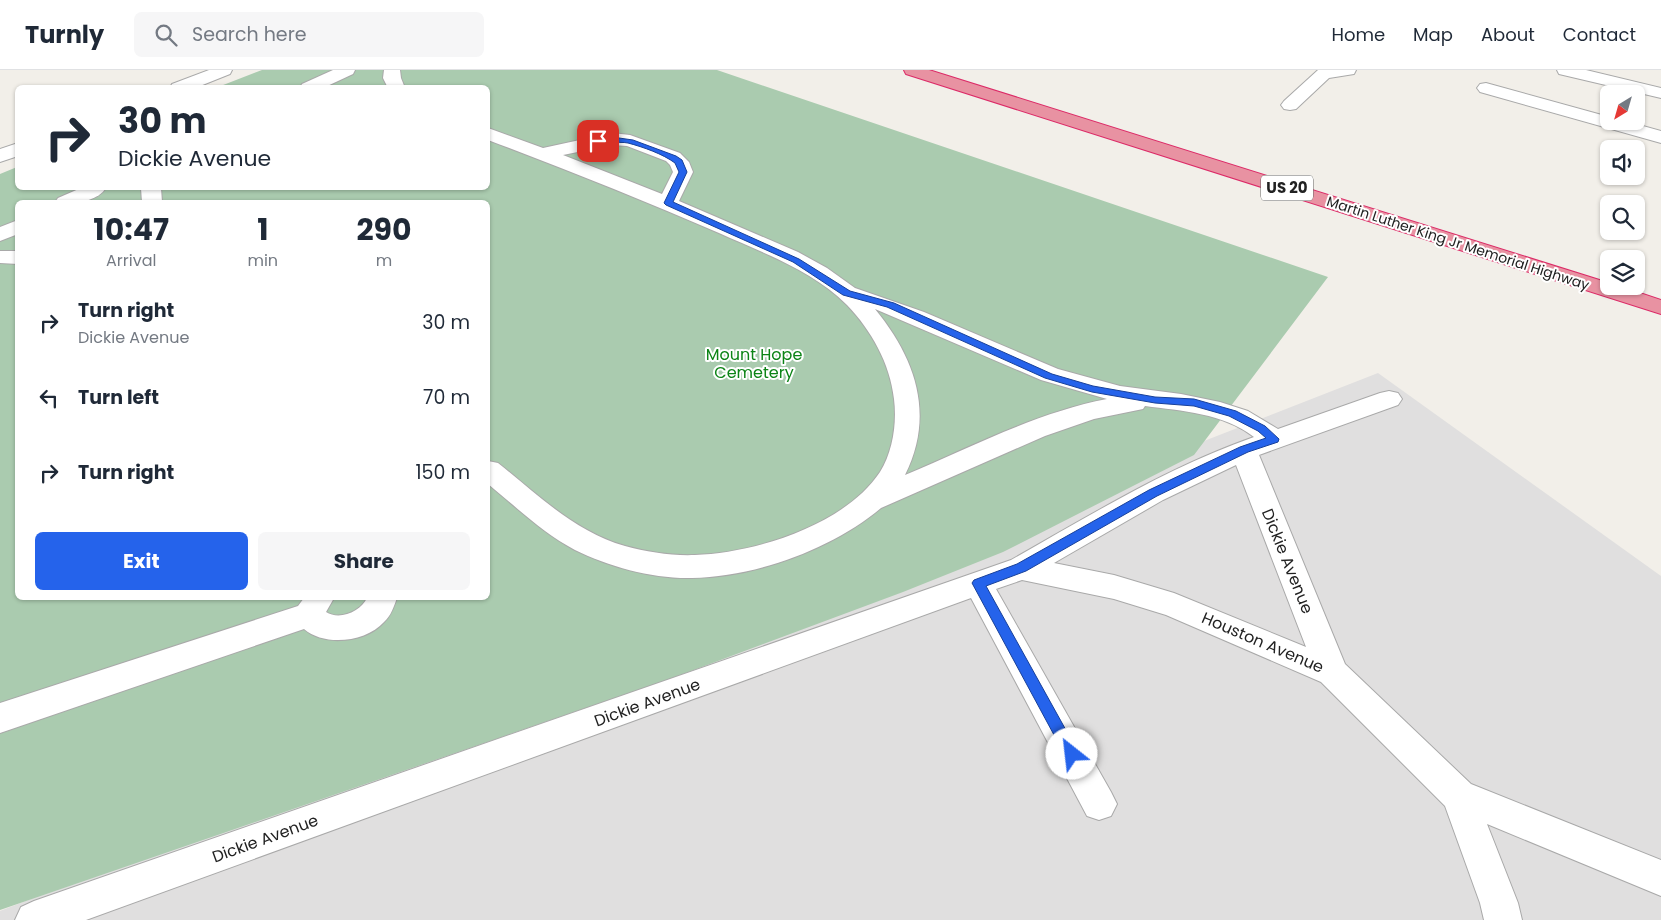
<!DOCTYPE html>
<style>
body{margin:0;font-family:Poppins,sans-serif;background:#f6f6f7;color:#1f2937;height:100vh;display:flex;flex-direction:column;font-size:19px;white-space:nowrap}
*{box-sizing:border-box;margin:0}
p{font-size:16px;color:#747a83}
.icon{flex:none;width:28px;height:28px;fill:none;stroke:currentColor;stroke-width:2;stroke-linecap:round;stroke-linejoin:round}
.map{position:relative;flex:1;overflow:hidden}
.sheet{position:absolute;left:15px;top:130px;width:475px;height:400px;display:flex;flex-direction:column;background:#fff;border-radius:8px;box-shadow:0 1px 4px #0004}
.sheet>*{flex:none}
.guide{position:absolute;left:15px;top:15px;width:475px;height:105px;border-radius:8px;box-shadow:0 1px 4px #0004;background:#fff;color:#1f2937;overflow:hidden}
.needle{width:32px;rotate:217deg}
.fabs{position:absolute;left:1600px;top:15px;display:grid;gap:10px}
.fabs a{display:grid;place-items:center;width:45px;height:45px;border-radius:8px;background:#fff;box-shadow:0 1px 4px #0004;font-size:25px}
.pin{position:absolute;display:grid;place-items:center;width:42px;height:42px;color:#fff;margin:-21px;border-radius:10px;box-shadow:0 2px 8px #0006}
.me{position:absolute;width:55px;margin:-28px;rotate:331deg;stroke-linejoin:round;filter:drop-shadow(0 0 4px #0008)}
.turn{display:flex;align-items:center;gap:18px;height:105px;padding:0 20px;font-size:22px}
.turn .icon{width:65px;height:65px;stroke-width:2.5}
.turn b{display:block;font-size:35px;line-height:42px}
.eta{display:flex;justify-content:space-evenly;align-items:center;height:85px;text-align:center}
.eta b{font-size:30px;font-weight:700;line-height:35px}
.primary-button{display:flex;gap:10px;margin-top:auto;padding:10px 20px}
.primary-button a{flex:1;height:58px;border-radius:8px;background:#2563eb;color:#fff;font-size:20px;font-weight:700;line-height:58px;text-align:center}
.primary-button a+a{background:#f6f6f7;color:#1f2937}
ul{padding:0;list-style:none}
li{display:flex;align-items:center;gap:15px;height:75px;padding:0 20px}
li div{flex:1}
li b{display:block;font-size:19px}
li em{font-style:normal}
header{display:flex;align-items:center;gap:30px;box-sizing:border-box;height:70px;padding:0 25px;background:#fff;border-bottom:1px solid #e0e1e3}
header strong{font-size:24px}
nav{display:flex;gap:28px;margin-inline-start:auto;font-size:18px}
.search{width:350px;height:45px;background:#f6f6f7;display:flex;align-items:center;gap:12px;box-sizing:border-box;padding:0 18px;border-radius:8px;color:#747a83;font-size:19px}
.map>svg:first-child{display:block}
</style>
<header>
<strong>Turnly</strong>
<div class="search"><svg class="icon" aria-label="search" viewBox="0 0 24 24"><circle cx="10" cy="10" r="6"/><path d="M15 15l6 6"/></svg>Search here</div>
<nav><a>Home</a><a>Map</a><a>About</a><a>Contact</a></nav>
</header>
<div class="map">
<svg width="1661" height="850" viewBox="0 0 1661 850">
<rect width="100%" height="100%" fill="#f2efe9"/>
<path fill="#e0dfdf" d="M1378,303l283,203v344h-1661v-9z"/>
<path fill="#aacbaf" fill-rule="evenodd" d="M262,0h455l611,207 -134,178 -191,97 -100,40 -236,88 -667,230v-736l17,-7 1,21h470v-100l-270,-1zM18,132h470v396h-470z"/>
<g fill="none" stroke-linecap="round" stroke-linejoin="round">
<defs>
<g id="minor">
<path d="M209,0h23l-2,4 -35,14h-25l2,-4z"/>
<path d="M333,0h22l-2,4 -30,14h-23l2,-4z"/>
<path d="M384,0h16l1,8 4,10h-17l-5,-10z"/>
<path d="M1318,0h38l-2,4 -25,4 -33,31 -6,1 -6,-1 -3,-4 3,-4z"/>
<path d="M1557,0h29l75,18v10l-102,-24z"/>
<path d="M1486,13l123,34v4h16l36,10v12l-181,-51 -3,-4 3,-4z"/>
<path d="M488,58l55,20 69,-15 18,2 50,18 9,9 4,10 -14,29 119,51 29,16 28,20 69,24 134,57 62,17 61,8 39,8 28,9 30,18 102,-36 9,-2 9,2 4,6 -4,6 -139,50 86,209 126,120 190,76v36l-174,-72 31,79 4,17h-38l-4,-17 -35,-97 -124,-124 -155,-67 -52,-16 -92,-19 -26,9 115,203 6,12 -6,12 -12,4 -12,-4 -116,-218 -885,322h-71l6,-13 13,-6 977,-341c78,-44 157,-93 243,-123 -31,-24 -72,-26 -109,-31l-2,3 -49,10 -49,17 -164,72c-49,41 -125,69 -189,70 -39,1 -82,-11 -117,-28 -32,-17 -59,-43 -87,-66v-23l10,2c39,31 77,69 127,83 22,6 47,10 70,9 60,-2 150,-30 185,-83 13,-21 17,-49 14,-73 -4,-36 -23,-69 -47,-94 -35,-35 -84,-52 -128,-72 -76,-33 -154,-64 -231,-93zM612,75l15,1 39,15 4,4 3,7 -11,22 -99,-39zM875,239l166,71 66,19c-69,13 -138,49 -202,76 30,-60 11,-116 -30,-166zM1236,395l70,182 -132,-54 -60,-18 -60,-12 109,-63z"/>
<path d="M18,73v13l-18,6v-13z"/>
<path d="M81,118h25c-10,15 -35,16 -51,14l3,-4z"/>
<path d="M141,118h20l1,14h-20z"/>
<path d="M18,150v14l-18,7v-14z"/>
<path d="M0,181h18v13l-18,-1z"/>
<path d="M304,528h30l-8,14c14,9 35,-1 41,-14h30c-3,8 -6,18 -13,24 -18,20 -59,25 -80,7l-304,104v-30l298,-97z"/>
</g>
<path id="highway" d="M904,0h25l680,213v3h10l42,14v14l-755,-240z"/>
</defs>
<use href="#minor" stroke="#a9a9a9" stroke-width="2"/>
<use href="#highway" stroke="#dc2a67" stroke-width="2"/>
<use href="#minor" fill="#fff" fill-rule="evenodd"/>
<use href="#highway" fill="#e892a2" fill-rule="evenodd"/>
</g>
<path fill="#2563eb" stroke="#184099" d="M612,67l21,3 43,16 6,4 5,12 -14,30 126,57 51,32 44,12 158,71 41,12 62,11 39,2 42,12 29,15 14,13 -1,3 -30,10 -91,44 -131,75 -40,15 91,164 2,4 -2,5 -5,1 -5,-1 -95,-176 2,-3 43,-16 132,-74 91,-43 26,-9 -8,-7 -29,-15 -35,-10 -39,-3 -63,-11 -47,-14 -158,-71 -44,-12 -50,-33 -127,-57 -2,-2 15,-31 -4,-9c-12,-9 -32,-16 -47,-20 -9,-2 -29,2 -34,-2z"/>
<g text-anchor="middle" stroke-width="4" stroke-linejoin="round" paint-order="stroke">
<g font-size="14" fill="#222" stroke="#fff">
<text transform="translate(1458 173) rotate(18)" y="5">Martin Luther King Jr Memorial Highway</text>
</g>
<rect fill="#fff" stroke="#646464" stroke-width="1" x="1261" y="105.5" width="52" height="25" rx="4"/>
<g font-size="15" font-weight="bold" fill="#222">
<text x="1287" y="123">US 20</text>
</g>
<g font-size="16" fill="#0c8416" stroke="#fff">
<text x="754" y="290">Mount Hope<tspan x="754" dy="18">Cemetery</tspan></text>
</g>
<g font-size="16" fill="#222" stroke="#fff">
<text transform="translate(1288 491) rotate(68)" y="6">Dickie Avenue</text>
<text transform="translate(1263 572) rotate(23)" y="6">Houston Avenue</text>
<text transform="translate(647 632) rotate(-20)" y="6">Dickie Avenue</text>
<text transform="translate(265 768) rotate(-20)" y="6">Dickie Avenue</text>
</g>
</g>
</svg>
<div class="fabs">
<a><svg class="needle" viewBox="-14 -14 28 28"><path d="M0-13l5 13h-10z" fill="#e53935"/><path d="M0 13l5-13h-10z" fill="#747a83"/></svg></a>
<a><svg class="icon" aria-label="sound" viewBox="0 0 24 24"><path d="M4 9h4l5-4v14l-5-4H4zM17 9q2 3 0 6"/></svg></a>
<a><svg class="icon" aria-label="search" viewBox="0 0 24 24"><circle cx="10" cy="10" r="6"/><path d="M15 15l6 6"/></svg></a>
<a><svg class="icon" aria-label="layers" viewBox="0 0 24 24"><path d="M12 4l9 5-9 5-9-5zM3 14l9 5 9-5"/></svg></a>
</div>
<div class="pin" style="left:598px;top:71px;background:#d93025"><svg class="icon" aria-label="arrive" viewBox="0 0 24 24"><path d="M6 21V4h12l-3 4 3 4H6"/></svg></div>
<svg class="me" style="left:1072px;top:684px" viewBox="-20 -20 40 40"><circle r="19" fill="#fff"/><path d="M0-13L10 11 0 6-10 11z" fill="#2563eb"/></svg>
<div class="guide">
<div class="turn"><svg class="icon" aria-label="right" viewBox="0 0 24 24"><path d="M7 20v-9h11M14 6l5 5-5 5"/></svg><div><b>30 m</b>Dickie Avenue</div></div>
</div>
<section class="sheet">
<div class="eta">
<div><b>10:47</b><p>Arrival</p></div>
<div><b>1</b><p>min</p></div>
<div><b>290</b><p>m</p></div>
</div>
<ul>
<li><svg class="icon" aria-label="right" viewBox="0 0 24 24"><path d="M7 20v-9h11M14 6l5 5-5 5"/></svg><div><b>Turn right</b><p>Dickie Avenue</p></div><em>30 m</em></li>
<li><svg class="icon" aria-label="left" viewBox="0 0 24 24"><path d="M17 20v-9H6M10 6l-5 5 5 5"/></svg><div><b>Turn left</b></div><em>70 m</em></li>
<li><svg class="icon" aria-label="right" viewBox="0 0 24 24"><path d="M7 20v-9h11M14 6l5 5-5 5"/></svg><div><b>Turn right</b></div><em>150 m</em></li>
</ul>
<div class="primary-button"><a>Exit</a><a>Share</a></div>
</section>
</div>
